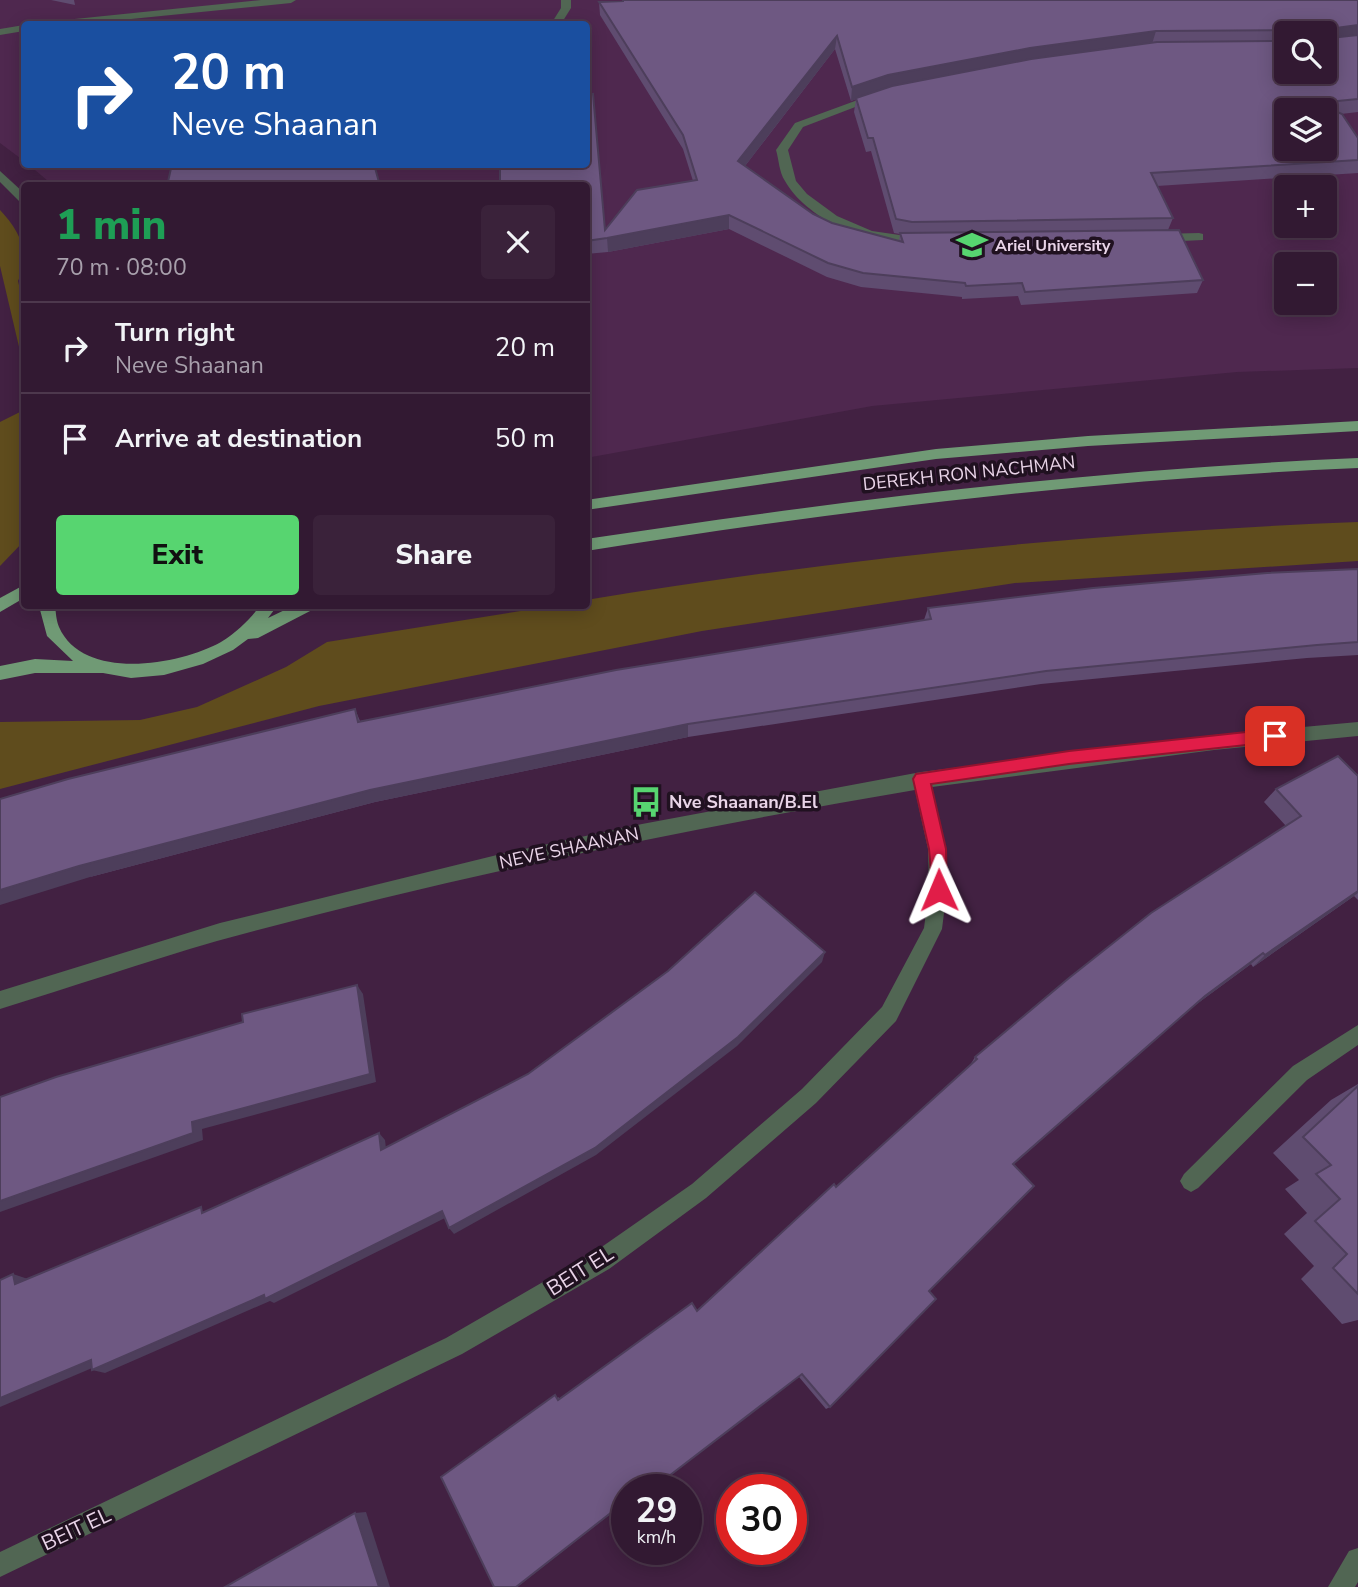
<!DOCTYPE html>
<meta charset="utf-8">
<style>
body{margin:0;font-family:"Nunito Sans",sans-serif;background:#3a223a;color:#f1f3f6;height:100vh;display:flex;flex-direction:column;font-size:26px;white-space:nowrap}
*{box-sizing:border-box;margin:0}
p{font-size:23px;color:#a8a0ac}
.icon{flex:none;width:38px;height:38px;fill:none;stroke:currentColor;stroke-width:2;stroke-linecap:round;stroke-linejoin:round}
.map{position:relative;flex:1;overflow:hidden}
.drawer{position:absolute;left:21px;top:182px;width:569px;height:427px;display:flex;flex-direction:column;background:#321932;border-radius:7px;box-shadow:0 4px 18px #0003,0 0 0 2px #4d384d}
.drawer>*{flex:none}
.banner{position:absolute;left:21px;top:21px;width:569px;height:147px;border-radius:7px;box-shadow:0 4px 18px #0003,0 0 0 2px #4d384d;background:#1a4fa0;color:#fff;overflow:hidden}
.tools{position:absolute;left:1274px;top:21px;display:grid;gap:14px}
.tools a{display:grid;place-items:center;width:63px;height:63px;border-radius:7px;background:#321932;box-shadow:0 4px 18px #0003,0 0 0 2px #4d384d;font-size:35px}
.speed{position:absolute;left:611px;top:1474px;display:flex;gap:14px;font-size:35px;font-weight:700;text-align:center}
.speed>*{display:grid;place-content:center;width:91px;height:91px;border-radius:50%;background:#321932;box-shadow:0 4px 18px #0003,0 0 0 2px #4d384d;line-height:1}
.speed small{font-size:18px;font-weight:400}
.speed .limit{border:10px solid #d22;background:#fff;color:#111}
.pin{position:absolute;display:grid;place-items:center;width:60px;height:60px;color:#fff;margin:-30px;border-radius:14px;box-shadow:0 4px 10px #0006}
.me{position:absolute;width:77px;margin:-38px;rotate:359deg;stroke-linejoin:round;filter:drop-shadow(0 0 5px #0008)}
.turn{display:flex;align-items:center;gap:24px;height:147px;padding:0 35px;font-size:32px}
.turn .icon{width:91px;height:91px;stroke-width:2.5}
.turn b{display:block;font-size:49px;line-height:60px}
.round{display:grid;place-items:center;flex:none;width:74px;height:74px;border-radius:7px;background:#3a223a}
.overview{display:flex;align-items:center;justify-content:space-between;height:119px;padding:0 35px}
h1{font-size:42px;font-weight:800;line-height:52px;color:#1e9e55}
.primary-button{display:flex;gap:14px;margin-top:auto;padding:14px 35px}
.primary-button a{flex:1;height:80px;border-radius:7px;background:#57d570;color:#111;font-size:28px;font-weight:800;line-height:80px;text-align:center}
.primary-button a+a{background:#3a223a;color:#f1f3f6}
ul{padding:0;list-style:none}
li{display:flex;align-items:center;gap:21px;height:91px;padding:0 35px;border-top:2px solid #4d384d}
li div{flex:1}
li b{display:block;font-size:26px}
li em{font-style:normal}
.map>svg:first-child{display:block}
</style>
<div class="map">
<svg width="1358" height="1587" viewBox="0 0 1358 1587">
<rect width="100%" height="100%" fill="#422142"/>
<path fill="#4f284f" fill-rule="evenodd" d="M0,0h1358v368l-121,4 -365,34 -286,52v-272h-532l-25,-21 557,-1v-140h-562v137l-24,-18zM1286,33h39v39h-39zM1286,110h39v39h-39zM1286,187h39v39h-39zM1286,264h39v39h-39z"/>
<g fill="#5f4c1d">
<path d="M0,210c19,20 32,44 18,71l6,25v62l-24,-102z"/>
<path d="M24,410v131l-24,25v-144z"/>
<path d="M1358,522v39l-343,22 -313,48 -383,75 -319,83v-67l140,-2 57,-13 89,-40 41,-25 225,-36h34v-6c255,-42 514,-68 772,-78z"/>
</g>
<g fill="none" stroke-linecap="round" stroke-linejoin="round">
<g fill="#516653" fill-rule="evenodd">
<path d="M261,0h35l-5,3 -210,21h-31l5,-3z"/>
<path d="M561,0h10v8l-10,16h-10l10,-16z"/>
<path d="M24,25v6l-24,4v-6z"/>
<path d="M874,94l10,2 -81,31 -15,23 8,31 11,13 30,22 35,15 55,8v6c-44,9 -120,-24 -142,-64 -6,-9 -6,-21 -9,-31l19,-27z"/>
<path d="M0,171l24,22v9h-4l-20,-20z"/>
<path d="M1199,233l4,1v6l-42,2 -6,-4 6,-4z"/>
<path d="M1358,722v14l-144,14 -282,37 14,62 1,40 -5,40 -46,92 -80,82 -110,95 -97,71 -147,85 -462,223v-25l446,-214 147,-85 99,-69 110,-95 80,-82 42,-79 5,-39 -1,-40 -13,-59c-235,40 -468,88 -698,151 -73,21 -145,46 -217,68v-18l220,-68 281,-69 141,-30 279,-52 293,-37z"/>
<path d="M1358,1025v20l-51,35 -109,108 -7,4 -7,-4 -4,-7 4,-7 109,-108z"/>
<path d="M1358,1548v34l-3,5h-27l21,-36z"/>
</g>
<g fill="#709a75" fill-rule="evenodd">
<path d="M1358,421v10l-270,15 -152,13 -350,51v-10l350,-51 152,-13z"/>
<path d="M1358,458v10c-259,11 -515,42 -772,83v-12c257,-39 513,-70 772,-81z"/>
<path d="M24,585v13l-24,14v-14z"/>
<path d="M39,606h16c1,6 1,14 4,21 24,55 121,38 162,15 16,-10 28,-22 39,-36h17l-9,12 25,-12h21l-2,4 -54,28 -10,1 -15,11 -30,14 -39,11 -33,3 -28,-5h-68l-35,7v-14l35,-7 38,2 -26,-25z"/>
</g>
</g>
<g fill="#5f4c70" fill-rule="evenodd">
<path d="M51,0h23l1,5z"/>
<path d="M622,0h736v112l-17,2 17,24v35l-201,13 16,32 -5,12 35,50 -6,13 -176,12 -3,-9 -56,3v-2l-101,-10 -34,-10 -98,-48 -121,23 -22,2v-68h-86v-22h86l19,66 88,-49 -10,-32 -83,-134 -1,-13 24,-1zM1286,33h39l-39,39zM835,49l16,52 5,-2 -2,13 12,40 5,-1 23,82 6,1 -1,7 -67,-18 -19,-9 -68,-48z"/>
<path d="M172,164h248v4l-44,2z"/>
<path d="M1358,569v86l-51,3 -266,26 -353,53 -313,65 -285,75 265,-168 5,12 564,-101 4,-12z"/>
<path d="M1358,776v124l-4,-4 -101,71 -2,-3 -57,42 -181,159 -84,126 -99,116 -4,2 -27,-32 -153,109 -129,101h-23l64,-190 2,2 137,-88 272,-244 6,-10 311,-231 -22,-24 12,-13z"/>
<path d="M1358,1084v236l-16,4 -41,-45 13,-13 -30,-32 23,-21 -22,-24 14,-9 -26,-27 58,-53z"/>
</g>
<g fill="#4d3e5b">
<path d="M1358,25v12l-33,6 3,-14z"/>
<path d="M1156,31l-4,13 -266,44 -35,13 1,-14 36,-12 142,-27z"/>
<path d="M837,36l-2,13 -97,126v-14z"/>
<path d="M729,215v14l-121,23 -1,-14z"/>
<path d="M688,724v13l-313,65 -285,75 -90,28v-15l79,-24 291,-76z"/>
<path d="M1358,891v2l-4,3 -101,71 12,-12z"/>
<path d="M825,952l-3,10 -85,84 -141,109 -142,79 -5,-6z"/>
<path d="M1263,953l-12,11 -57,42 11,-10z"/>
<path d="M357,985l6,9 13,88 -174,47 1,11 -203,72v-11l192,-79z"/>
<path d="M379,1133l6,7 2,17 -6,-7z"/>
<path d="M442,1211l5,6 -173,86 -4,-2 -165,72 -13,-3z"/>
<path d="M13,1274l15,5 -13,5z"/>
<path d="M91,1360l13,3 -104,44v-9z"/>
<path d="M366,1512l24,75h-11l-24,-74z"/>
</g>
<g fill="#6e5882" stroke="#4d3e5b" stroke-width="2" fill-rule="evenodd">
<path d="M623,0h735v25l-30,4 3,9 27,-3v64l-40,4 24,11 16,24v22l-207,13 22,45 -261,4 -16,-3 -23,-81h-5l-12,-40 36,-12 139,-27 126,-17 129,-1v31h39v-39h-32l-1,-3 -136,1 -126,17 -142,27 -36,12 -15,-51 -99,125 75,53 19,9 71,19 -3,-9 279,-3 24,50 -178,12 -3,-9 -56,3 -1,-3 -102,-10 -35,-10 -99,-48 -122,23 -21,3v-55h-36l-1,-5 -49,3v-20h86v-69l7,-1 12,136 32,-40 60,-10 -14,-45 -84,-133 24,-1zM1286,110h39v39h-39z"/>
<path d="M172,164h202l6,22h-213z"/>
<path d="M1358,569v73l-41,3 -271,26 -358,53 -318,66 -291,76 -79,24v-91l68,-20 287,-70 3,13 258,-52 315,-51 -3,-11 165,-20 174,-15z"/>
<path d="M1338,756l20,20v115l-93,64 -2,-2 -58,43 -192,168 21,22 -105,105 7,8 -106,108 -28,-33 -150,115h-4l-2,-3 -4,3h-16v12l-110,86h-22l-53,-110 114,-82 3,5 134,-97 5,8 137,-127 2,3 141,-128 -2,-2 94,-79 82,-65 150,-97 -25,-27z"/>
<path d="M755,892l70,60 -87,85 -143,111 -146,80 -7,-17 -177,88 -1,-4 -172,75 -1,-10 -91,38v-118l13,-6 2,10 186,-77 1,6 177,-80 2,17 147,-76 140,-103z"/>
<path d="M357,985l13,89 -178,48 1,11 -193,68v-104l56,-20 187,-55 -1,-8z"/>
<path d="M1358,1086v208l-25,-26 14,-14 -32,-33 25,-22 -24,-25 15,-9 -28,-28z"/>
<path d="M355,1513l24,74h-154z"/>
</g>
<path fill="#e11d48" stroke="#92132f" stroke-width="2" d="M1275,729l8,7 -8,6 -206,22 -138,20 15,65 1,41 -3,5h-11l-4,-46 -16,-70 3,-5 153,-23z"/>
<defs>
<symbol id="university-bare" viewBox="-9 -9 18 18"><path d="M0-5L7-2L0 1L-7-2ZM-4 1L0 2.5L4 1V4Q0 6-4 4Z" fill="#57d570" stroke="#201120" stroke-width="2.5" paint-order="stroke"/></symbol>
<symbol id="bus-bare" viewBox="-9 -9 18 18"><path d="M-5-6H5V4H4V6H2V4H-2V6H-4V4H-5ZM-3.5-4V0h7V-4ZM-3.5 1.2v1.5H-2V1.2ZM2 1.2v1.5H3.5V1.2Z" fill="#57d570" stroke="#201120" stroke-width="2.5" paint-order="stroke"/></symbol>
</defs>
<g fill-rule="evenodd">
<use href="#university-bare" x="950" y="223" width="44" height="44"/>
<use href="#bus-bare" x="624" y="780" width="44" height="44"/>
</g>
<g text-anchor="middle" stroke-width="7" stroke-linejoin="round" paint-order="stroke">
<g font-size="16" font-weight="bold" fill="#e9d4e8" stroke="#201120" text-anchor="start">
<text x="995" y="251">Ariel University</text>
</g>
<g font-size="18" fill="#e9d4e8" stroke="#201120">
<text transform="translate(969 473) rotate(-6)" y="6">DEREKH RON NACHMAN</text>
<text transform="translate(569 848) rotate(-12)" y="6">NEVE SHAANAN</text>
</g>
<g font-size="18" font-weight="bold" fill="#e9d4e8" stroke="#201120" text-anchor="start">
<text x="669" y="808">Nve Shaanan/B.El</text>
</g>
<g font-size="21" fill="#e9d4e8" stroke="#201120">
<text transform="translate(580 1271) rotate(-32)" y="7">BEIT EL</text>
<text transform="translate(76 1529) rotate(-25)" y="7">BEIT EL</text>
</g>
</g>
</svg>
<div class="tools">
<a><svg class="icon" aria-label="search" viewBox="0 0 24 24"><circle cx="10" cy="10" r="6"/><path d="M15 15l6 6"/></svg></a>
<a><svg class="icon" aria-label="layers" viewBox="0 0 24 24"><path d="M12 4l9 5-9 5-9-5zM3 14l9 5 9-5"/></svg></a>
<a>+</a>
<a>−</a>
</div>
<div class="speed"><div>29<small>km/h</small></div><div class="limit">30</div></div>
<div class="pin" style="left:1275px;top:736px;background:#d93025"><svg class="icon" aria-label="arrive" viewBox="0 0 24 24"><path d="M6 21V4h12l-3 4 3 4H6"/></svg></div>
<svg class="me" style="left:939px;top:890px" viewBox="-20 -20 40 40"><path d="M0-17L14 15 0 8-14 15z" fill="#e11d48" stroke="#fff" stroke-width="4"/></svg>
<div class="banner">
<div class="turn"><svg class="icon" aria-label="right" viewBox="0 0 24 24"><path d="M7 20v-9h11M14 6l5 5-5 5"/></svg><div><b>20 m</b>Neve Shaanan</div></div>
</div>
<section class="drawer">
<div class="overview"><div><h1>1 min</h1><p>70 m · 08:00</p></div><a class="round"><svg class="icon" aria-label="close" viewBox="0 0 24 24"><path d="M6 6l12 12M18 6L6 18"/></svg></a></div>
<ul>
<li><svg class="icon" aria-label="right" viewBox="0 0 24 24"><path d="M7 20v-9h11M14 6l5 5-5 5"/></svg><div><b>Turn right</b><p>Neve Shaanan</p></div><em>20 m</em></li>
<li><svg class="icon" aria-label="arrive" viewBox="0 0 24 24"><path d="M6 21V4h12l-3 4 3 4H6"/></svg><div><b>Arrive at destination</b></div><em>50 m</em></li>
</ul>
<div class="primary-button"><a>Exit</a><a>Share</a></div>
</section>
</div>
